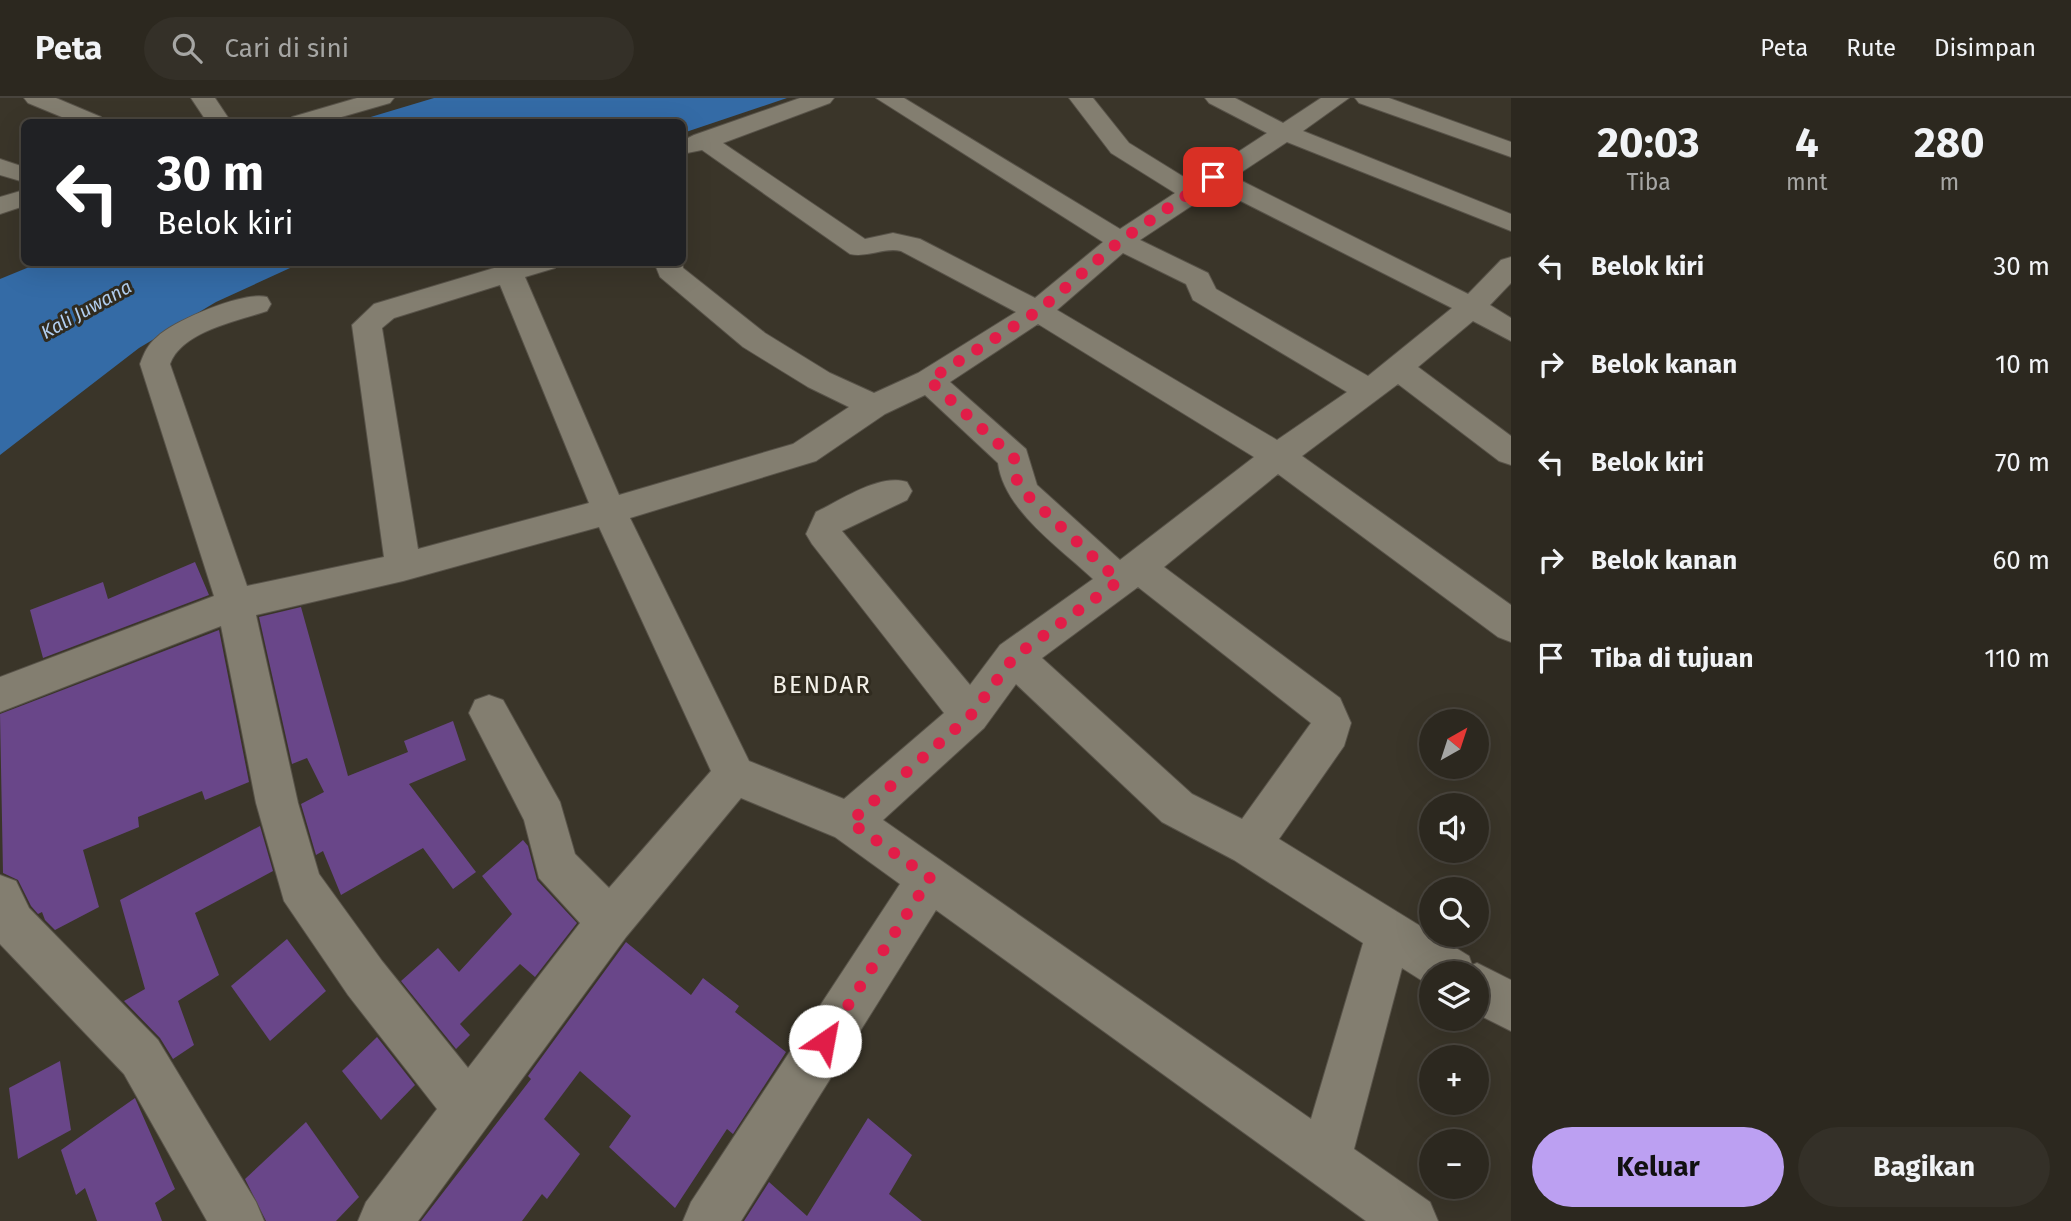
<!DOCTYPE html>
<html lang="id">
<meta charset="utf-8">
<style>
body{margin:0;font-family:"Fira Sans",sans-serif;background:#343028;color:#f1f3f6;height:100vh;display:flex;flex-direction:column;font-size:26px;white-space:nowrap}
*{box-sizing:border-box;margin:0}
p{font-size:23px;color:#a6a6a4}
.icon{flex:none;width:38px;height:38px;fill:none;stroke:currentColor;stroke-width:2;stroke-linecap:round;stroke-linejoin:round}
.map{position:relative;flex:1;overflow:hidden}
.side{display:flex;flex-direction:column;background:#2c281f;width:560px}
.side>*{flex:none}
.guide{position:absolute;left:21px;top:21px;width:665px;height:147px;border-radius:10px;box-shadow:0 7px 28px #0002,0 0 0 2px #48443d;background:#202124;color:#fff;overflow:hidden}
.needle{width:46px;rotate:39deg}
.buttons{position:absolute;left:1419px;top:611px;display:grid;gap:14px}
.buttons a{display:grid;place-items:center;width:70px;height:70px;border-radius:50%;background:#2c281f;box-shadow:0 7px 28px #0002,0 0 0 2px #48443d;font-size:35px}
.pin{position:absolute;display:grid;place-items:center;width:60px;height:60px;color:#fff;margin:-30px;border-radius:14px;box-shadow:0 4px 10px #0006}
.me{position:absolute;width:77px;margin:-38px;rotate:33deg;stroke-linejoin:round;filter:drop-shadow(0 0 5px #0008)}
.turn{display:flex;align-items:center;gap:24px;height:147px;padding:0 21px;font-size:32px}
.turn .icon{width:91px;height:91px;stroke-width:2.5}
.turn b{display:block;font-size:49px;line-height:60px}
.eta{display:flex;justify-content:space-evenly;align-items:center;height:119px;text-align:center}
.eta b{font-size:42px;font-weight:700;line-height:49px}
.button{display:flex;gap:14px;margin-top:auto;padding:14px 21px}
.button a{flex:1;height:80px;border-radius:42px;background:#bca0f2;color:#111;font-size:28px;font-weight:700;line-height:80px;text-align:center}
.button a+a{background:#343028;color:#f1f3f6}
ul{padding:0;list-style:none}
li{display:flex;align-items:center;gap:21px;height:98px;padding:0 21px}
li div{flex:1}
li b{display:block;font-size:26px}
li em{font-style:normal}
header{display:flex;align-items:center;gap:42px;box-sizing:border-box;height:98px;padding:0 35px;background:#2c281f;border-bottom:2px solid #48443d}
header strong{font-size:33px}
nav{display:flex;gap:38px;margin-inline-start:auto;font-size:24px}
.search{width:490px;height:63px;background:#343028;display:flex;align-items:center;gap:18px;box-sizing:border-box;padding:0 24px;border-radius:38px;color:#a6a6a4;font-size:26px}
main{display:flex;flex:1;min-height:0}
.map>svg:first-child{display:block}
</style>
<header>
<strong>Peta</strong>
<div class="search"><svg class="icon" aria-label="search" viewBox="0 0 24 24"><circle cx="10" cy="10" r="6"/><path d="M15 15l6 6"/></svg>Cari di sini</div>
<nav><a>Peta</a><a>Rute</a><a>Disimpan</a></nav>
</header>
<main>
<div class="map">
<svg width="1511" height="1123" viewBox="0 0 1511 1123">
<rect width="100%" height="100%" fill="#3a3529"/>
<g fill="#346ba6">
<path d="M434,0h353l-104,35 -1,-11h-328z"/>
<path d="M39,165h262l-85,39 -77,46 -139,107v-176z"/>
</g>
<g fill="#694689">
<path d="M195,464l14,33 -166,63 -13,-48 73,-28 5,17z"/>
<path d="M301,509l47,169 60,-24 -4,-11 49,-20 13,39 -57,24 67,88 -23,17 -30,-41 -82,47 -18,-44 -7,4 -15,-51 23,-12 -17,-34 -15,6 -33,-147z"/>
<path d="M219,532l30,152 -44,18 -3,-9 -64,26 1,10 -56,23 16,57 -44,23 -10,-10 -3,-8 -4,2 -7,-8 -13,-26 -15,-7 -3,-159z"/>
<path d="M260,728l13,45 -78,42 24,62 -41,26 16,44 -21,14 -13,-21 -36,-37 21,-12 -25,-89z"/>
<path d="M523,742l5,6 9,34 40,43 -42,54 -15,-13 -60,60 10,11 -14,14 -55,-68 37,-33 21,24 53,-58 -30,-38z"/>
<path d="M287,841l39,52 -56,50 -39,-55z"/>
<path d="M626,844l65,53 12,-17 36,28 -4,6 51,40 -53,82 -6,-5 -52,79 -66,-61 22,-31 -51,-45 -36,48 36,35 -33,45 -5,-5 -20,27h-101l110,-142 -3,-3z"/>
<path d="M377,939l38,48 -34,35 -39,-49z"/>
<path d="M60,963l11,69 -53,29 -9,-71z"/>
<path d="M135,1000l40,91 -20,14 7,18h-65l-12,-33 -9,7 -15,-45z"/>
<path d="M868,1020l44,37 -23,39 33,27h-178l25,-39 38,34z"/>
<path d="M306,1024l53,75 -23,24h-70l-21,-42z"/>
</g>
<g fill="none" stroke-linecap="round" stroke-linejoin="round">
<defs>
<g id="minor">
<path d="M24,0h32l45,19 4,5h-31l-46,-19z"/>
<path d="M191,0h24l16,24h-24z"/>
<path d="M357,0h37l-4,5 -66,19h-36l4,-5z"/>
<path d="M800,0h34l-4,5 -107,40 142,96 28,-6 27,6 115,59 68,-56 -227,-144h28l216,131 55,-36 -64,-40 -42,-55h24l36,45 63,39 75,-49 -58,-30 -4,-5h30l48,25 38,-25h28l-46,33 208,83v17l-224,-89 -53,35 234,117 33,-34 10,-3v26l-21,22 21,13v23l-38,-20 -55,46 93,69v29l-12,-4 -101,-77 -96,72 209,149v37l-13,-5 -220,-163 -114,93 176,131 11,25 -7,23 -65,93 190,117 3,9 5,-2 34,17v51l-34,-17v-41h-45v14l-30,-19 -48,181 76,53 8,19h-72l-430,-311 -195,311h-58l8,-19 209,-318 -65,-47 -94,-39 -115,139 -208,284h-60l8,-19 71,-93 -89,-114 -64,-94 -28,-98 -35,-177 -221,86v-35l214,-81 -74,-232c4,-11 8,-20 17,-27 18,-17 87,-46 110,-40l4,7 -4,7c-29,10 -85,20 -97,53l77,222 137,-29 -32,-232 22,-21 140,-42h44l-3,6 -30,9 94,218 174,-51 56,-37 -41,-20 -65,-40 -83,-70 -6,-15h28l1,6 82,65 65,40 44,20 44,-20 98,-61 -115,-61c-17,-4 -33,7 -51,3l-148,-104 -20,4v-13l12,-6zM1217,91l235,119 -84,68 -152,-87 -8,-16 -68,-33zM1123,155l63,31 7,16 154,92 -70,48 -220,-130zM500,187l89,218 -171,46 -36,-221 12,-10zM1038,226l216,133 -134,103 -83,-75 -11,-36 -76,-67zM925,297l73,68c6,47 62,85 95,116l-93,66 -30,40 -128,-154 65,-31 5,-9 -5,-9c-27,-9 -66,18 -91,30l-10,22 6,10 132,169 -100,86 -95,-38 -119,-243 186,-57 69,-47zM599,429l112,244 -102,117 -34,-34 -15,-52 -57,-102 -14,-5 -14,5 -6,13 55,107 15,58 41,45 -112,145 -86,-107 -63,-87 -21,-71 -42,-188 147,-34zM1138,489l173,136 -69,96 -50,-25 -150,-136zM1016,586l146,138 72,38 129,83 -52,176 -428,-299 101,-92z"/>
<path d="M1355,0h34l122,44v15l-152,-54z"/>
<path d="M0,61l24,8v15l-24,-7z"/>
<path d="M24,92v16l-24,8v-17z"/>
<path d="M0,777l16,6 13,27 129,132 98,162 8,19h-57l-83,-147 -124,-130z"/>
</g>
</defs>
<use href="#minor" stroke="#585349" stroke-width="2"/>
<use href="#minor" fill="#837e70" fill-rule="evenodd"/>
</g>
<g fill="none" stroke-linecap="round" stroke-linejoin="round">
<path stroke="#e11d48" stroke-width="12" stroke-dasharray="0 21.6" d="M825,943l105,-163 -80,-56 121,-107 43,-58 105,-76 -93,-87 -9,-13 -3,-23 -85,-78 109,-69 82,-70 93,-64"/>
</g>
<g text-anchor="middle" stroke-width="6" stroke-linejoin="round" paint-order="stroke">
<g font-size="19" font-style="italic" fill="#b1ceef" stroke="#302b1f">
<text transform="translate(86 211) rotate(-29)" y="7">Kali Juwana</text>
</g>
<g font-size="24" letter-spacing="2" fill="#f4f1e9" stroke="#302b1f">
<text x="822" y="595">BENDAR</text>
</g>
</g>
</svg>
<div class="buttons">
<a><svg class="needle" viewBox="-14 -14 28 28"><path d="M0-13l5 13h-10z" fill="#e53935"/><path d="M0 13l5-13h-10z" fill="#a6a6a4"/></svg></a>
<a><svg class="icon" aria-label="sound" viewBox="0 0 24 24"><path d="M4 9h4l5-4v14l-5-4H4zM17 9q2 3 0 6"/></svg></a>
<a><svg class="icon" aria-label="search" viewBox="0 0 24 24"><circle cx="10" cy="10" r="6"/><path d="M15 15l6 6"/></svg></a>
<a><svg class="icon" aria-label="layers" viewBox="0 0 24 24"><path d="M12 4l9 5-9 5-9-5zM3 14l9 5 9-5"/></svg></a>
<a>+</a>
<a>−</a>
</div>
<div class="pin" style="left:1213px;top:79px;background:#d93025"><svg class="icon" aria-label="arrive" viewBox="0 0 24 24"><path d="M6 21V4h12l-3 4 3 4H6"/></svg></div>
<svg class="me" style="left:825px;top:943px" viewBox="-20 -20 40 40"><circle r="19" fill="#fff"/><path d="M0-13L10 11 0 6-10 11z" fill="#e11d48"/></svg>
<div class="guide">
<div class="turn"><svg class="icon" aria-label="left" viewBox="0 0 24 24"><path d="M17 20v-9H6M10 6l-5 5 5 5"/></svg><div><b>30 m</b>Belok kiri</div></div>
</div>
</div>
<section class="side">
<div class="eta">
<div><b>20:03</b><p>Tiba</p></div>
<div><b>4</b><p>mnt</p></div>
<div><b>280</b><p>m</p></div>
</div>
<ul>
<li><svg class="icon" aria-label="left" viewBox="0 0 24 24"><path d="M17 20v-9H6M10 6l-5 5 5 5"/></svg><div><b>Belok kiri</b></div><em>30 m</em></li>
<li><svg class="icon" aria-label="right" viewBox="0 0 24 24"><path d="M7 20v-9h11M14 6l5 5-5 5"/></svg><div><b>Belok kanan</b></div><em>10 m</em></li>
<li><svg class="icon" aria-label="left" viewBox="0 0 24 24"><path d="M17 20v-9H6M10 6l-5 5 5 5"/></svg><div><b>Belok kiri</b></div><em>70 m</em></li>
<li><svg class="icon" aria-label="right" viewBox="0 0 24 24"><path d="M7 20v-9h11M14 6l5 5-5 5"/></svg><div><b>Belok kanan</b></div><em>60 m</em></li>
<li><svg class="icon" aria-label="arrive" viewBox="0 0 24 24"><path d="M6 21V4h12l-3 4 3 4H6"/></svg><div><b>Tiba di tujuan</b></div><em>110 m</em></li>
</ul>
<div class="button"><a>Keluar</a><a>Bagikan</a></div>
</section>
</main>
